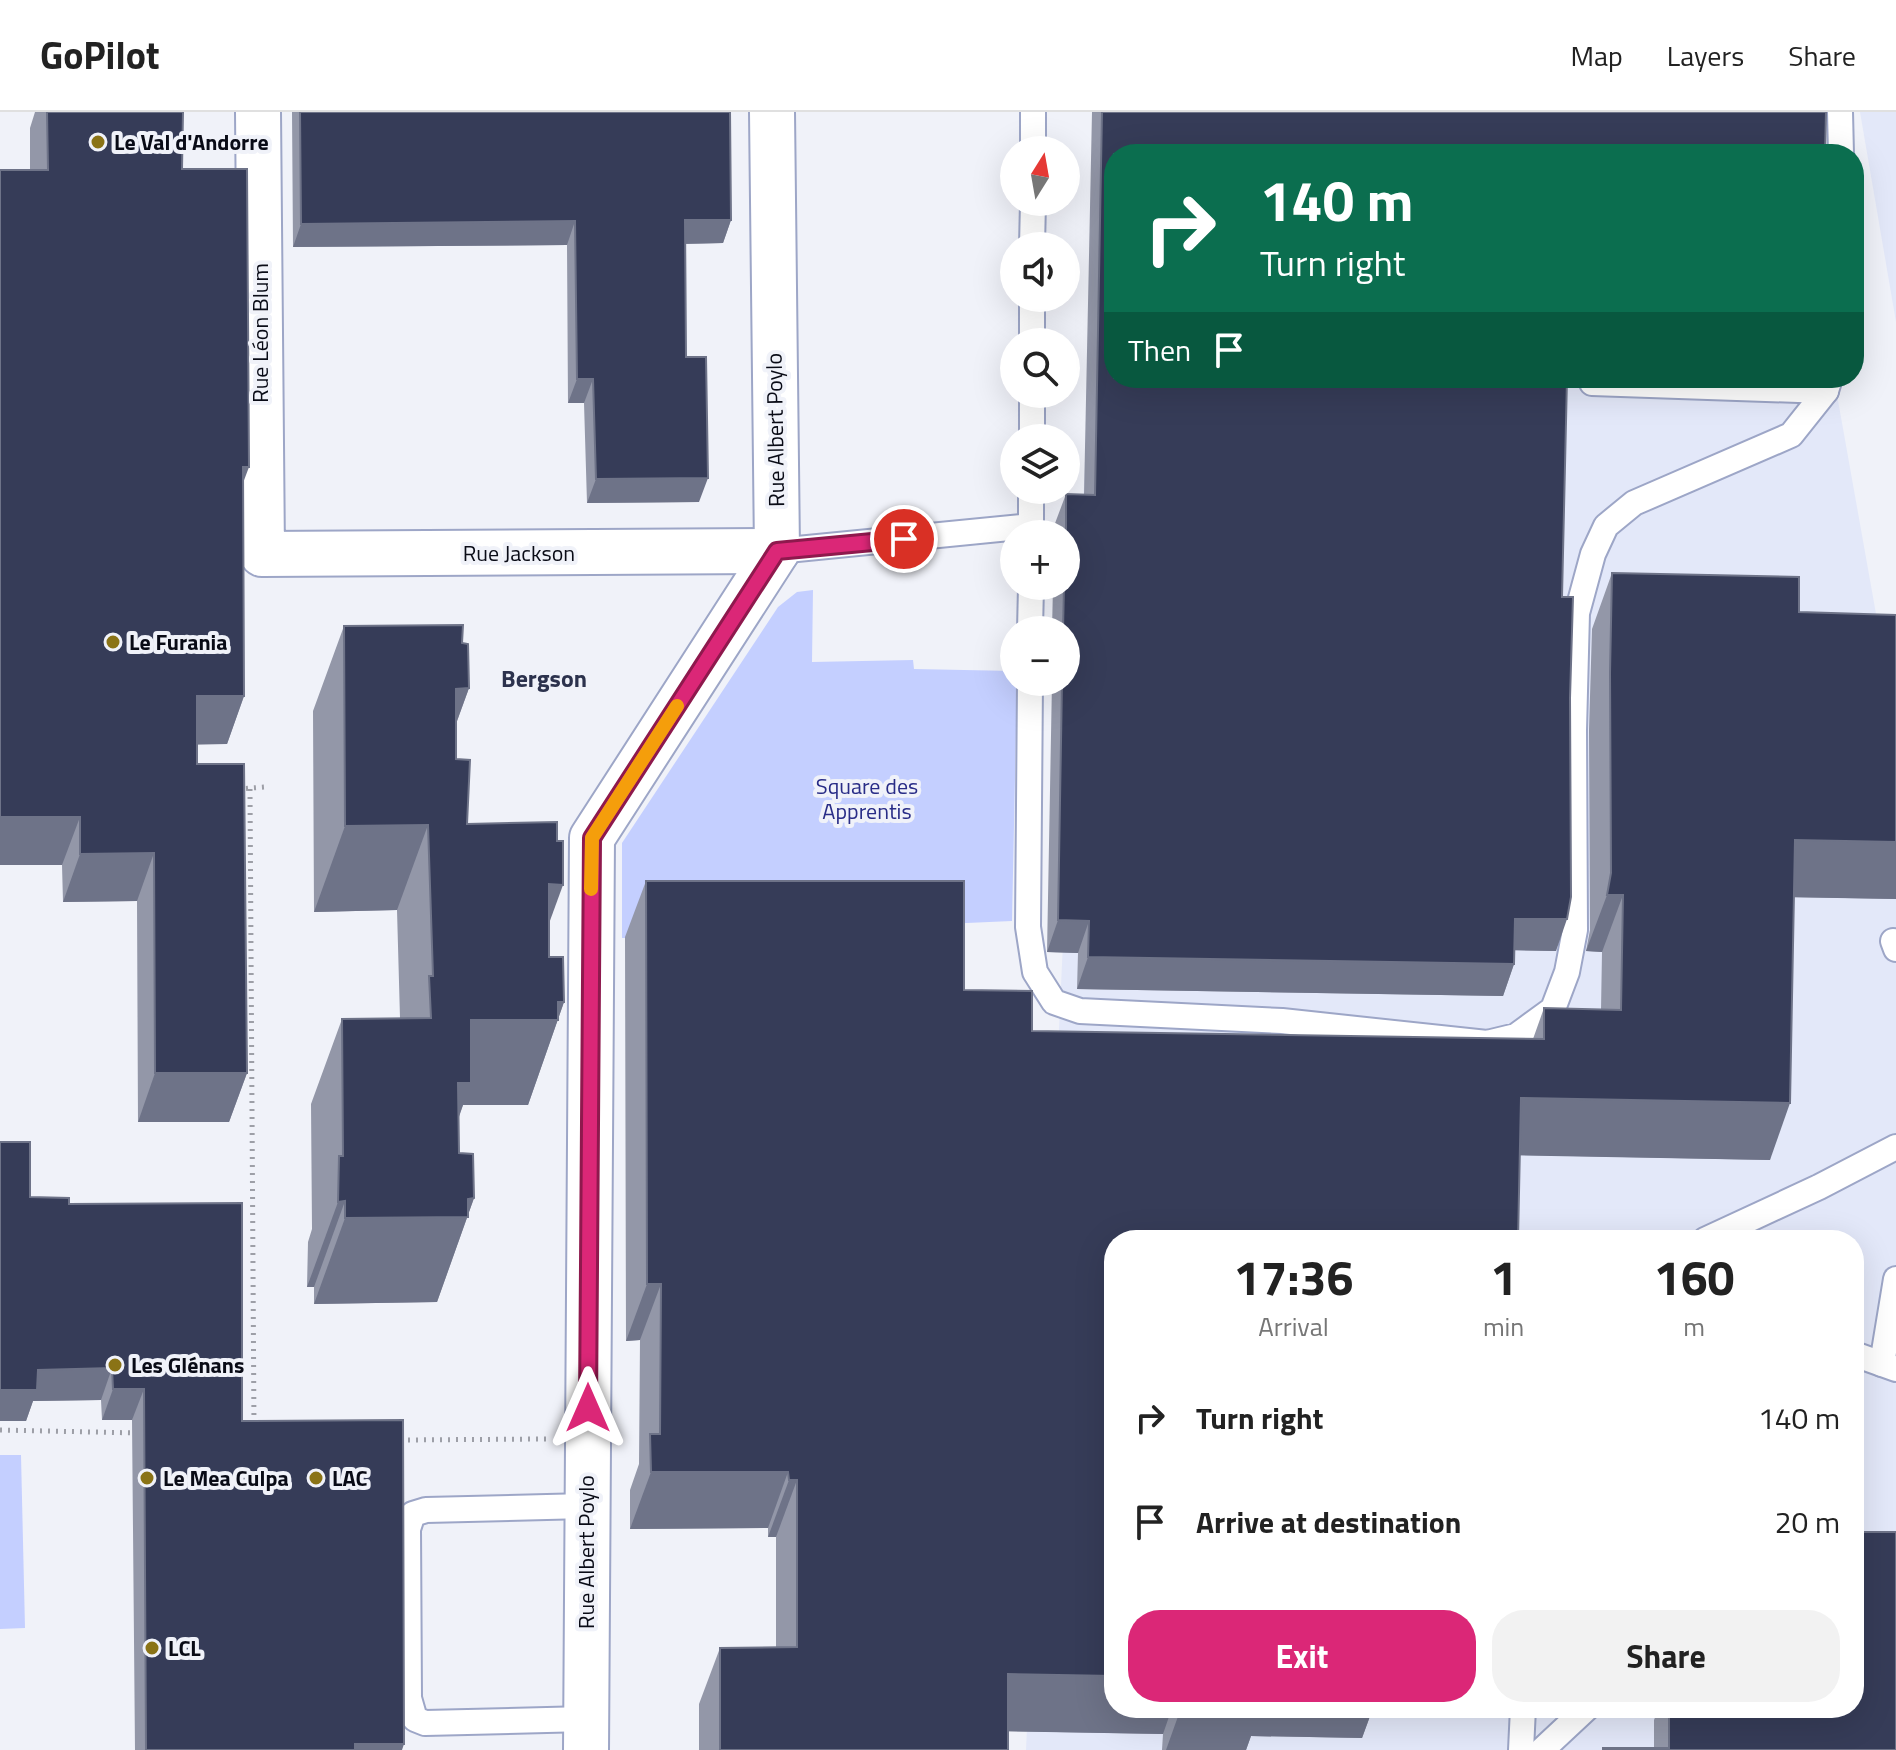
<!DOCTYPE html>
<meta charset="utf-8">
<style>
body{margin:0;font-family:"Titillium Web",sans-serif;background:#f2f2f2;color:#222;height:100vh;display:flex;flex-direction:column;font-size:30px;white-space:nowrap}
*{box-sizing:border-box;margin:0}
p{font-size:26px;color:#767676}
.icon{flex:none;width:44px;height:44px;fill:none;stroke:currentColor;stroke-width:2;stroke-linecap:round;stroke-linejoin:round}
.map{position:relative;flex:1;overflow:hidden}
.sheet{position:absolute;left:1104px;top:1118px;width:760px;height:488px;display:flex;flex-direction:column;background:#fff;border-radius:32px;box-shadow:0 8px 32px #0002}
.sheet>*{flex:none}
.hud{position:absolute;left:1104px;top:32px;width:760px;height:244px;border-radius:32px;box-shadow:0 8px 32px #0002;background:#0b6e4f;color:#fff;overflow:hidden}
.needle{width:52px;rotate:11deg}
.fabs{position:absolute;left:1000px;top:24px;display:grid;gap:16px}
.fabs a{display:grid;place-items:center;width:80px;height:80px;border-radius:50%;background:#fff;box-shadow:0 8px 32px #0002;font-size:40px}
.pin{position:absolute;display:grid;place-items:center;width:68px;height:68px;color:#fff;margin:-34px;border:4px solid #fff;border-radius:50%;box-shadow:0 2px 8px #0007}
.me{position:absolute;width:88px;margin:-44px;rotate:0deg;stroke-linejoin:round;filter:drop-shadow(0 0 6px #0008)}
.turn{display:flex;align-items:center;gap:28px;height:168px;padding:0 24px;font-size:36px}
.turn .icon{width:104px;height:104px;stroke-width:2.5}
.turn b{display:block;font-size:56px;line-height:68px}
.then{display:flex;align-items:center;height:76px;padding:0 24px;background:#0003;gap:16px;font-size:30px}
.eta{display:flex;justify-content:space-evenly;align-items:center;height:136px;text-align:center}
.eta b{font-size:48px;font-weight:700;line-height:56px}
.primary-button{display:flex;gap:16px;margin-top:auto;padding:16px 24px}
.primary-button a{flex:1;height:92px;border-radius:32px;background:#db2777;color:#fff;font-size:32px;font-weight:700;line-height:92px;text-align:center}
.primary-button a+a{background:#f2f2f2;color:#222}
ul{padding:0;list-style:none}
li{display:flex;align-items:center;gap:24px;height:104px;padding:0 24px}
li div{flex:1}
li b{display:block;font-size:30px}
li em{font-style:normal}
header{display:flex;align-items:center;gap:48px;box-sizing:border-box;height:112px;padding:0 40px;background:#fff;border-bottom:2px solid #e0e0e0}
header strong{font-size:38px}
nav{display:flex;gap:44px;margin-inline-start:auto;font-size:28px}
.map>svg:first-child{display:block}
</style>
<header>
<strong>GoPilot</strong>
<nav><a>Map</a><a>Layers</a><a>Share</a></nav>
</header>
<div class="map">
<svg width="1896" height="1638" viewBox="0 0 1896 1638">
<rect width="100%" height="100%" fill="#f0f2f9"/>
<g fill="#e3e8f9" fill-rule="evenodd">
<path d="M1101,0l13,42v224h720l62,348v1024h-870zM1114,1128h740v468h-740z"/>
<path d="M1860,0h36v210z"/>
</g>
<g fill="#c4cfff">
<path d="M813,478l-1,72 101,-2 1,9 100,2v11h3l-5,239 -68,3 -1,14h-321v-95l156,-236 19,-15z"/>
<path d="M0,1343h21l4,173 -25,1z"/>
</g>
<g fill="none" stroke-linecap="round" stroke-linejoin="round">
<defs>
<g id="lane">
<path d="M1840,0l1,42"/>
<path d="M1033,38v-38"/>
<path d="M1032,134l1,-44"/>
<path d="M1032,230v-44"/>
<path d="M1592,271l234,8"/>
<path d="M1032,326v-44"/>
<path d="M1031,422v-44"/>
<path d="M777,439l254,-25"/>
<path d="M1030,518l1,-44"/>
<path d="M1030,570l-2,245 7,45 19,30 26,9 202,10 205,22 29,-7 37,-27 14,-37 8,-42 -1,-200 3,-117 16,-59 13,-28 28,-23 157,-68 35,-44 4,-13"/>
<path d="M1893,829l3,8"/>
<path d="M1705,1128l114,-53 77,-40"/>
<path d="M1854,1242l42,15"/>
<path d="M1882,1252l14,-85"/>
<path d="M586,1607l-161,4 -10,-4 -6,-21 -1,-169 5,-15 13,-4 160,-4"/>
<path d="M1521,1638l2,-42"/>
<path d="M1542,1638l45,-42"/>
</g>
<g id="street">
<path d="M258,0l4,442 515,-3"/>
<path d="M586,1638l6,-912 185,-287 -5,-439"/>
</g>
</defs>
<use href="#lane" stroke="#9da6c7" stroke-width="28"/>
<use href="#street" stroke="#9da6c7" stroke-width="48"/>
<g stroke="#9d9fa7" stroke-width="5" stroke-dasharray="2 6" stroke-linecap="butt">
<path d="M238,677l27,-2"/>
<path d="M250,677l4,639"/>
<path d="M0,1318l139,3"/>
<path d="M400,1328l146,-1"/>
</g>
<use href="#lane" stroke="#fff" stroke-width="24"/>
<use href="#street" stroke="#fff" stroke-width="44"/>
</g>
<g fill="#9397a8">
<path d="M35,0h148l-1,57 61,314 1,213 -17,48h-30v20l50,309 -18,49h-91l-1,-221 -74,1 -1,-37 -32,-695v-42z"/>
<path d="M292,0h438l1,108 -8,23 -38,1 1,113 13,145 -112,1 -3,-100h-16l-1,-158 -274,2z"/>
<path d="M1092,0h734l-712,42 442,797 -42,-1v14l-11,32 -426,-7 1,-36 -31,-1 5,-270h14v-52h-14l1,-44h13v-52h-12v-8l12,-32 18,1z"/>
<path d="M1612,461l187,39 97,287 -102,-2 -24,263 -250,-5 -406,553h259l-11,30 -111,-2 -5,14h-84l1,-16 -155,-3v19h-309v-46l21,-56 56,-1v-110h-8v-9l-138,1v-39l9,-26 1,-124 -14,1 -1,-404 21,-56 318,109 68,41 501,8 11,-31 57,2 1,-58 -16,-1 4,-21 -1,-200 3,-101z"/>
<path d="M344,514l118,17 7,45 -13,36v35l11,65 82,100v33l15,45 -36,103h-65l-4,12v36l15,45 -37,104 -123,2v-17h-7l1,-45 4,-13 -1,-125 31,-85 58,-1 -3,-108 -83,2 -1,-201z"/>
<path d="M30,1085l39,7 173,217 160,329h-267l-3,-330h-30l-1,-20 -68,1 -7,20z"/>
<path d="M1659,1596h195l42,42h-294l1,-2h51v-28z"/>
</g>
<g fill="#6e7388">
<path d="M685,108h46l-8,23 -46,1z"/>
<path d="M575,109l-8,24 -274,2 8,-23z"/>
<path d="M577,267h16l-9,24h-16z"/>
<path d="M243,355h6l-18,48z"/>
<path d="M708,366l-9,24 -112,1 9,-24z"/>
<path d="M469,576l-31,85 18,-84z"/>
<path d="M197,584h47l-17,48 -48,1z"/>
<path d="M0,705h80l-18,48h-62z"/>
<path d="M428,713l-31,85 -83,2 31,-86z"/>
<path d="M1795,728l101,2v57l-122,-2z"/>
<path d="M154,741l-17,48 -74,1 17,-48z"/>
<path d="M549,772l14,1 -31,85z"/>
<path d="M1607,783h16l-21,57 -16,-1z"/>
<path d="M1515,807h52l-11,32 -53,-1z"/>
<path d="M1058,808l31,1 -11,32 -31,-1z"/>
<path d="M1088,845l426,7 -11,32 -426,-7z"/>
<path d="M558,890h6l-36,103h-65l-23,63 31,-148z"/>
<path d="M155,961h92l-18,49h-91z"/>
<path d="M1521,986l269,5 -20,57 -270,-5z"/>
<path d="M474,1086l-37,104 -123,2 31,-86z"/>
<path d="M345,1089l-31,86h-7l31,-85z"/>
<path d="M647,1172h14l-21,56 -14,1z"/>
<path d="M112,1256l-11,32 -68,1 -7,20h-26v-31l38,-20z"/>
<path d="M113,1277h31l-12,31h-30z"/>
<path d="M651,1360h137l-20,56 -138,1z"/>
<path d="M789,1368h8l-21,57h-8z"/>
<path d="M1008,1562l106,2v32h58l-9,26 -176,-3z"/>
<path d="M1181,1596h192l-11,30 -111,-2 -5,14h-80z"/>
<path d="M355,1632h49l-2,6h-49z"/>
</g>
<g fill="#363c58" stroke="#6e7388" stroke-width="2">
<path d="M47,0h136l-1,57h65l2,298h-6l1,229h-47v68h47l3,309h-92l-1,-220 -74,1v-37h-80v-647h48z"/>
<path d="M300,0h430l1,108h-46l1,137h20l2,121 -112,1 -3,-100h-16l-2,-158 -274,3z"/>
<path d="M1102,0h724l-1,42h-711v224h453l-5,219h11l-3,101 1,199 -4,22h-52l-1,45 -426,-7 1,-36 -31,-1 4,-238h4v-52h-3l1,-44h2v-92l29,1z"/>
<path d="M1612,461l187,4v35l97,3v227l-101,-2 -5,263 -269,-5 -3,142h-404v436l-106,-2v76h-288v-102l77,-1v-167h-8l-1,-8h-137l-1,-38h10l1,-150h-14l-1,-403h318v109l68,1v40l512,8v-31l77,2 2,-115h-16l4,-22 -1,-200z"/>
<path d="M463,513l-1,18 6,1 1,44 -13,1v70l14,1 -3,64 90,-2v19h6v44l-14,-1v73h14l1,45h-6v18h-87v63h-13l1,70 14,1 1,44 -6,1v18l-123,1v-17l-7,1 1,-46h4l-1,-137 89,-1 -2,-42h4l-5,-151 -83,1 -1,-200z"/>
<path d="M0,1030h30v55l39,1v6l173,-1v218l161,-1 1,324h-49v6h-209l-2,-361h-31l-1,-21 -74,2 -1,20h-37z"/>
<path d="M1854,1420h42v218h-293v-2h66v-40h185z"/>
</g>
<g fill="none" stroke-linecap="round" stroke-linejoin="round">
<defs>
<path id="route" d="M588,1296l4,-570 185,-287 127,-12"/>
</defs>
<use href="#route" stroke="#8e194d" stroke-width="20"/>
<use href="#route" stroke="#db2777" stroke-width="14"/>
<path stroke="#f59e0b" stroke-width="14" d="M591,777l1,-51 85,-132"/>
</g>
<g fill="#8a7316" stroke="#f0f2f9" stroke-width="3">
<circle cx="98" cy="30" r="8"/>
<circle cx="113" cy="530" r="8"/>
<circle cx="115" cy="1253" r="8"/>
<circle cx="147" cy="1366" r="8"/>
<circle cx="316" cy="1366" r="8"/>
<circle cx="152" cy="1536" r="8"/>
</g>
<g text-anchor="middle" stroke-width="8" stroke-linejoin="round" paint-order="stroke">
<g font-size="22" font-weight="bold" fill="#090b16" stroke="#f0f2f9" text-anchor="start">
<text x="114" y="38">Le Val d'Andorre</text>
<text x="129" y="538">Le Furania</text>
<text x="131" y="1261">Les Glénans</text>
<text x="163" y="1374">Le Mea Culpa</text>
<text x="332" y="1374">LAC</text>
<text x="168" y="1544">LCL</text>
</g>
<g font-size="22" fill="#090b16" stroke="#f0f2f9">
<text transform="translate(260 221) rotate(-90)" y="8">Rue Léon Blum</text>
<text transform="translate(775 318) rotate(-91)" y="8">Rue Albert Poylo</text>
<text x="519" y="449">Rue Jackson</text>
<text transform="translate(586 1440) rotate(-90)" y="8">Rue Albert Poylo</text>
</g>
<g font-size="22" fill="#292d87" stroke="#f0f2f9">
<text x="867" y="682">Square des<tspan x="867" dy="25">Apprentis</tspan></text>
</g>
<g font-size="24" font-weight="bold" fill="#2c324d" stroke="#f0f2f9">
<text x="544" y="575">Bergson</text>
</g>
</g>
</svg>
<div class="fabs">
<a><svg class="needle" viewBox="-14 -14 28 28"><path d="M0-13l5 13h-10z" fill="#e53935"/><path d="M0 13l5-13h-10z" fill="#767676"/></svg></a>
<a><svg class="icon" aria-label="sound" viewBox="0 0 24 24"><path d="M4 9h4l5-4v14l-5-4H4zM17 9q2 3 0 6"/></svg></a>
<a><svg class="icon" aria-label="search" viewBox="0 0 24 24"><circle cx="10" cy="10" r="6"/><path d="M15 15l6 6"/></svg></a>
<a><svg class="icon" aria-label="layers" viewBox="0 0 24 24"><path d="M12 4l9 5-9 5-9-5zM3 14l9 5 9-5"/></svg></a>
<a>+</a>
<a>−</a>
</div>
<div class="pin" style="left:904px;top:427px;background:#d93025"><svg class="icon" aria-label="arrive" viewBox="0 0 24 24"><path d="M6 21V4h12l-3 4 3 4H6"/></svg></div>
<svg class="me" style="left:588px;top:1296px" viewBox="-20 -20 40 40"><path d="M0-17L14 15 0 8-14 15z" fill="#db2777" stroke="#fff" stroke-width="4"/></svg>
<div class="hud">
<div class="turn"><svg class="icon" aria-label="right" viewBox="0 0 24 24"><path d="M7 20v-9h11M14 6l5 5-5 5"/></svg><div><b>140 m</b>Turn right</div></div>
<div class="then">Then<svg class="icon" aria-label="arrive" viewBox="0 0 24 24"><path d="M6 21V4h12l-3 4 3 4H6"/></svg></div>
</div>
<section class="sheet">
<div class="eta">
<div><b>17:36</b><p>Arrival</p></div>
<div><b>1</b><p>min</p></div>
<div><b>160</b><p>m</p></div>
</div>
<ul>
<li><svg class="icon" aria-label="right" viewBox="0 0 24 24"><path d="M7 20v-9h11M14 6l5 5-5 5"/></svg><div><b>Turn right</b></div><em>140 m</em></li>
<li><svg class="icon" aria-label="arrive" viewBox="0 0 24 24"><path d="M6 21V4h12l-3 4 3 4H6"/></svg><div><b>Arrive at destination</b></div><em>20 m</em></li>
</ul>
<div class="primary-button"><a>Exit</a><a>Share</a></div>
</section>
</div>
